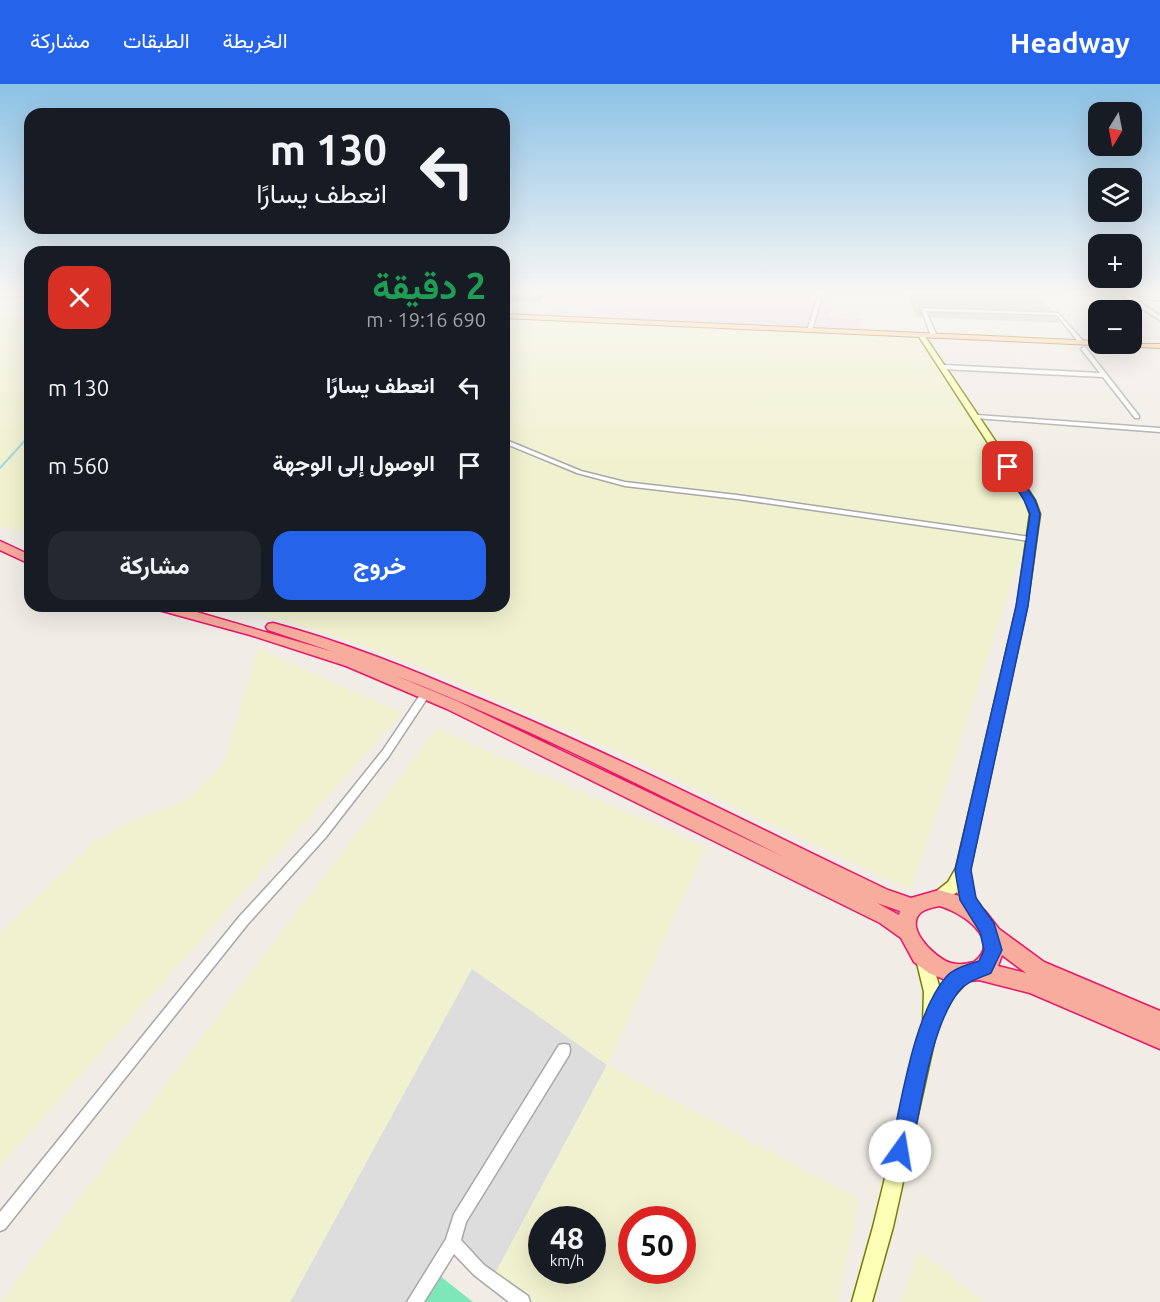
<!DOCTYPE html>
<html lang="ar">
<meta charset="utf-8">
<style>
body{margin:0;font-family:Ubuntu,Vazirmatn,sans-serif;background:#242831;color:#f1f3f6;direction:rtl;height:100vh;display:flex;flex-direction:column;font-size:22px;white-space:nowrap}
*{box-sizing:border-box;margin:0}
p{font-size:20px;color:#9ea1a6}
.icon{flex:none;width:33px;height:33px;fill:none;stroke:currentColor;stroke-width:2;stroke-linecap:round;stroke-linejoin:round}
.map{position:relative;flex:1;overflow:hidden;direction:ltr}
.drawer{position:absolute;left:24px;top:162px;width:486px;height:366px;display:flex;flex-direction:column;background:#171b24;border-radius:18px;box-shadow:0 6px 24px #0002;direction:rtl}
.drawer>*{flex:none}
.top-card{position:absolute;left:24px;top:24px;width:486px;height:126px;border-radius:18px;box-shadow:0 6px 24px #0002;direction:rtl;background:#171b24;color:#f1f3f6;overflow:hidden}
.needle{width:39px;rotate:190deg}
.fabs{position:absolute;left:1088px;top:18px;display:grid;gap:12px}
.fabs a{display:grid;place-items:center;width:54px;height:54px;border-radius:12px;background:#171b24;box-shadow:0 6px 24px #0002;font-size:30px}
.speed{position:absolute;left:528px;top:1122px;display:flex;gap:12px;font-size:30px;font-weight:700;text-align:center}
.speed>*{display:grid;place-content:center;width:78px;height:78px;border-radius:50%;background:#171b24;box-shadow:0 6px 24px #0002;line-height:1}
.speed small{font-size:15px;font-weight:400}
.speed .limit{border:9px solid #d22;background:#fff;color:#111}
.pin{position:absolute;display:grid;place-items:center;width:51px;height:51px;color:#fff;margin:-26px;border-radius:12px;box-shadow:0 3px 9px #0006}
.me{position:absolute;width:66px;margin:-33px;rotate:13deg;stroke-linejoin:round;filter:drop-shadow(0 0 4px #0008)}
.turn{display:flex;align-items:center;gap:21px;height:126px;padding:0 24px;font-size:27px}
.turn .icon{width:78px;height:78px;stroke-width:2.5}
.turn b{display:block;font-size:42px;line-height:51px}
.round{display:grid;place-items:center;flex:none;width:63px;height:63px;border-radius:18px;background:#242831}
.summary{display:flex;align-items:center;justify-content:space-between;height:102px;padding:0 24px}
h1{font-size:36px;font-weight:700;line-height:45px;color:#1e9e55}
.primary-button{display:flex;gap:12px;margin-top:auto;padding:12px 24px}
.primary-button a{flex:1;height:69px;border-radius:18px;background:#2563eb;color:#fff;font-size:24px;font-weight:700;line-height:69px;text-align:center}
.primary-button a+a{background:#242831;color:#f1f3f6}
ul{padding:0;list-style:none}
li{display:flex;align-items:center;gap:18px;height:78px;padding:0 24px}
li div{flex:1}
li b{display:block;font-size:22px}
li em{font-style:normal}
header{display:flex;align-items:center;gap:36px;box-sizing:border-box;height:84px;padding:0 30px;background:#2563eb;color:#fff}
header strong{font-size:28px}
nav{display:flex;gap:33px;margin-inline-start:auto;font-size:21px}
.map>svg:first-child{display:block}
</style>
<header>
<strong>Headway</strong>
<nav><a>الخريطة</a><a>الطبقات</a><a>مشاركة</a></nav>
</header>
<div class="map">
<svg width="1160" height="1218" viewBox="0 0 1160 1218">
<rect width="100%" height="100%" fill="#f1ede6"/>
<path fill="#dedddd" d="M472,884l135,97 -115,214 -39,-37 -37,60h-126z"/>
<path fill="#ebd7e8" d="M504,209h334l-10,24 33,2 -2,10 -355,-15z"/>
<path fill="#c7c6b0" d="M1114,209l7,4 -84,-3 27,29 -148,-6 -8,-23z"/>
<g fill="#f0f2cf" fill-rule="evenodd">
<path d="M0,214l30,1v235l-30,-8z"/>
<path d="M504,232l183,9 75,8 39,-3 120,5 114,179 -124,376 -297,-140 -199,-86 -95,-33 -91,-25h275z"/>
<path d="M258,564l144,65 -402,454v-234l95,-92 41,-22 51,-19 37,-37z"/>
<path d="M437,644l269,119 -98,218 251,134 -21,103h-316l-30,-23 115,-214 -135,-96 -182,333h-290zM542,1136h50v50h-50zM632,1136h50v50h-50z"/>
<path d="M919,1166l65,52h-84z"/>
</g>
<path fill="#7de7ba" d="M435,1188l38,30h-57z"/>
<path fill="#e4e4e4" d="M504,221l91,4 -2,6 -89,-3z"/>
<g fill="none" stroke-linecap="round" stroke-linejoin="round">
<path stroke="#a2d7e3" stroke-width="2" d="M0,384l30,-33"/>
<defs>
<g id="minor">
<path d="M819,209h4l-11,37 -5,1z"/>
<path d="M1127,213l33,1v2l-31,-1z"/>
<path d="M921,224l137,5 27,30 -5,1 -23,-29 -131,-4 11,25 -3,2 -3,-2z"/>
<path d="M1084,263l2,1 53,68v2h-4l-32,-41 -160,-8 -3,-2 3,-2 157,8 -19,-24z"/>
<path d="M977,331l183,13v4l-185,-14 -1,-1z"/>
<path d="M504,355l77,32 44,11 112,13 293,42 4,2 -4,2 -293,-42 -112,-13 -48,-13 -73,-30z"/>
<path d="M425,607l5,3 -41,62 -63,81 -79,88 -242,304 -5,2v-19l239,-295 79,-86 65,-81 39,-58z"/>
<path d="M564,960l5,1 1,5 -1,5 -103,167 -5,18 23,25 44,31 2,6h-21l-35,-27 -20,-21 -30,48h-17l39,-63 8,-25 105,-169z"/>
</g>
<path id="tertiary" d="M1119,209h6l35,23v4z"/>
<g id="secondary">
<path d="M919,250l5,1 111,165 5,14 -13,92 -57,264 2,22 11,20 -3,5 -5,2 -5,-2 -13,-25 -18,13 -5,-2 -3,-5 3,-5 14,-11 8,-14 61,-262 13,-92 -5,-14 -107,-165z"/>
<path d="M924,868l6,2 10,35 18,-20 6,-3 6,3 2,5 -2,5 -16,17 -15,24 -46,207 -21,75h-20l21,-75 50,-204 1,-31 -8,-33 2,-5z"/>
</g>
<g id="primary">
<path d="M0,209h30v4l-30,-1z"/>
<path d="M504,230l594,27v3h62v4l-656,-30z"/>
</g>
<g id="trunk">
<path d="M0,457l30,14v9l-30,-14z"/>
<path d="M153,522h23l158,46 -66,-22 -2,-3 2,-3 5,-1c68,18 135,45 200,73 141,58 277,128 415,194l23,8 28,-8 27,8 19,13 14,18 45,33 116,49v38l-130,-56 -51,-13 -26,3 -24,-10 -15,-11 -13,-24 -21,-15 -433,-214 -101,-43 -96,-31 -95,-26zM394,591c134,52 262,118 390,182l-327,-156zM877,819l23,8 -1,4zM939,822c21,5 65,34 35,56 -7,2 -16,3 -23,1 -17,-5 -52,-40 -26,-53 4,-2 10,-3 14,-4zM1002,871l24,18 -28,-7z"/>
</g>
</defs>
<use href="#minor" stroke="#a7a7a7" stroke-width="3"/>
<use href="#tertiary" stroke="#a7a7a7" stroke-width="4"/>
<use href="#secondary" stroke="#757e00" stroke-width="3"/>
<use href="#primary" stroke="#9c6200" stroke-width="2"/>
<use href="#trunk" stroke="#ec1667" stroke-width="3"/>
<use href="#minor" fill="#fff" fill-rule="evenodd"/>
<use href="#tertiary" fill="#fff" fill-rule="evenodd"/>
<use href="#secondary" fill="#feffb6" fill-rule="evenodd"/>
<use href="#primary" fill="#ffd19d" fill-rule="evenodd"/>
<use href="#trunk" fill="#f7ac9e" fill-rule="evenodd"/>
</g>
<path fill="#aea49e" d="M504,209h40l-4,9 -36,-1z"/>
<path fill="#8d8681" d="M541,209h3l-4,9v-7z"/>
<path fill="#cabfb8" stroke="#8d8681" stroke-width="1.5" d="M506,209h35l-1,2z"/>
<linearGradient id="sky" x2="0" y2="1"><stop stop-color="#8cc2e6"/><stop offset="0.55" stop-color="#f9f7f4"/><stop offset="1" stop-color="#f9f7f4" stop-opacity="0"/></linearGradient>
<rect width="1160" height="380" fill="url(#sky)"/>
<path fill="#2563eb" stroke="#184099" stroke-width="1.5" d="M1008,380l4,1 23,35 5,14 -12,92 -57,264 5,28 18,25 8,27 -11,23c-11,5 -24,8 -32,18 -29,37 -37,113 -48,160l-3,7 -8,4 -7,-4 -3,-7c12,-50 23,-135 56,-174 8,-9 21,-12 33,-16l5,-11 -4,-18 -20,-32 -5,-30 61,-264 14,-92 -6,-14 -20,-33z"/>
</svg>
<div class="fabs">
<a><svg class="needle" viewBox="-14 -14 28 28"><path d="M0-13l5 13h-10z" fill="#e53935"/><path d="M0 13l5-13h-10z" fill="#9ea1a6"/></svg></a>
<a><svg class="icon" aria-label="layers" viewBox="0 0 24 24"><path d="M12 4l9 5-9 5-9-5zM3 14l9 5 9-5"/></svg></a>
<a>+</a>
<a>−</a>
</div>
<div class="speed"><div>48<small>km/h</small></div><div class="limit">50</div></div>
<div class="pin" style="left:1008px;top:383px;background:#d93025"><svg class="icon" aria-label="arrive" viewBox="0 0 24 24"><path d="M6 21V4h12l-3 4 3 4H6"/></svg></div>
<svg class="me" style="left:900px;top:1067px" viewBox="-20 -20 40 40"><circle r="19" fill="#fff"/><path d="M0-13L10 11 0 6-10 11z" fill="#2563eb"/></svg>
<div class="top-card">
<div class="turn"><svg class="icon" aria-label="left" viewBox="0 0 24 24"><path d="M17 20v-9H6M10 6l-5 5 5 5"/></svg><div><b>130 m</b>انعطف يسارًا</div></div>
</div>
<section class="drawer">
<div class="summary"><div><h1>2 دقيقة</h1><p>690 m · 19:16</p></div><a class="round" style="background:#d93025;color:#fff"><svg class="icon" aria-label="close" viewBox="0 0 24 24"><path d="M6 6l12 12M18 6L6 18"/></svg></a></div>
<ul>
<li><svg class="icon" aria-label="left" viewBox="0 0 24 24"><path d="M17 20v-9H6M10 6l-5 5 5 5"/></svg><div><b>انعطف يسارًا</b></div><em>130 m</em></li>
<li><svg class="icon" aria-label="arrive" viewBox="0 0 24 24"><path d="M6 21V4h12l-3 4 3 4H6"/></svg><div><b>الوصول إلى الوجهة</b></div><em>560 m</em></li>
</ul>
<div class="primary-button"><a>خروج</a><a>مشاركة</a></div>
</section>
</div>
